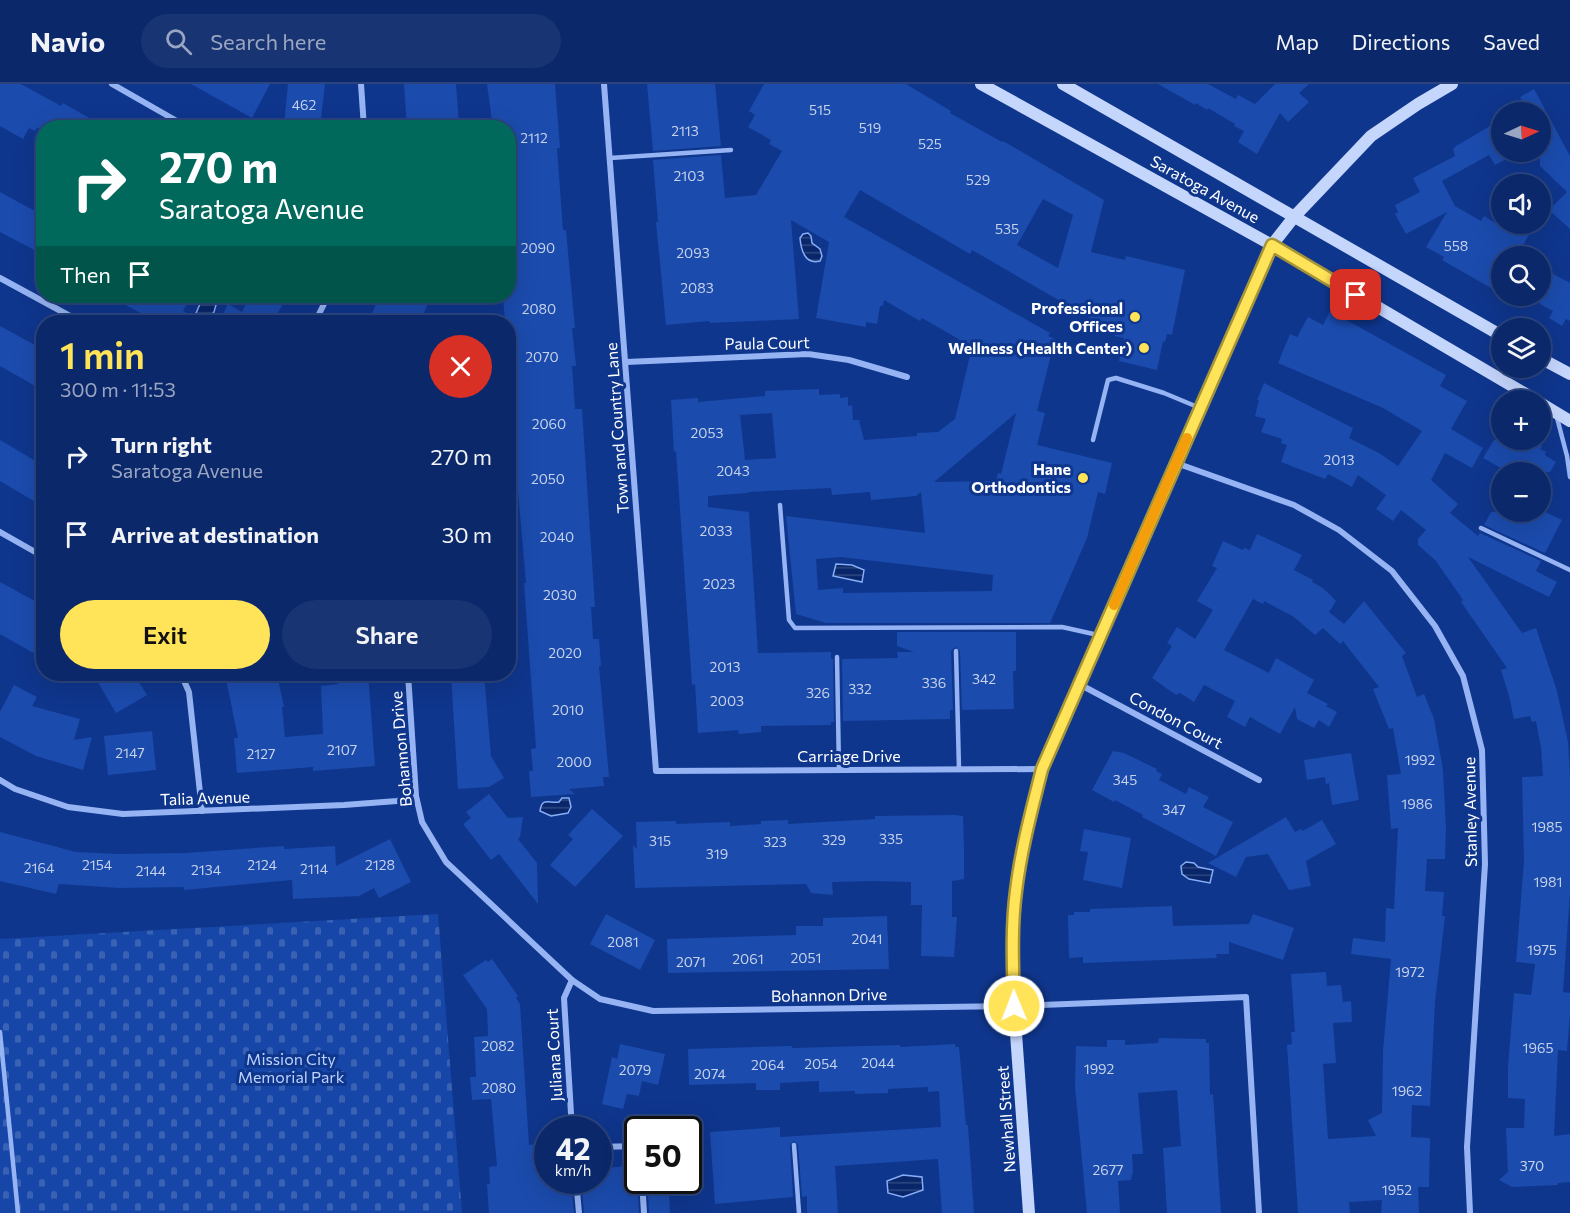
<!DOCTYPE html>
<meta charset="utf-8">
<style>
body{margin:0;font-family:Commissioner,sans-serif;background:#193472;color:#f1f3f6;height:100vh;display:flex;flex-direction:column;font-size:22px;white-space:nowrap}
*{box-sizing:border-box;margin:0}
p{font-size:20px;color:#9aa6c1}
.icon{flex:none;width:33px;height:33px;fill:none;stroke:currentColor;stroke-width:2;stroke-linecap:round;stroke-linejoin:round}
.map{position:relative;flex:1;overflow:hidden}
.sheet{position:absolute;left:36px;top:231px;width:480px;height:366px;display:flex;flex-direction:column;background:#0b286a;border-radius:24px;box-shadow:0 6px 24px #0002,0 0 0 2px #2b447e}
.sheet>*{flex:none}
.banner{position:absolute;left:36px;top:36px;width:480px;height:183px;border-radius:24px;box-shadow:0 6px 24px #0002,0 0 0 2px #2b447e;background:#00695c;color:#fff;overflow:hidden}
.needle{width:39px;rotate:86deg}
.controls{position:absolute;left:1491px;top:18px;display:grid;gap:12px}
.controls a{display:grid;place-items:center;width:60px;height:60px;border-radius:50%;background:#0b286a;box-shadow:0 6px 24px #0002,0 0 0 2px #2b447e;font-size:30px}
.speed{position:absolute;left:534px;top:1032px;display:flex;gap:12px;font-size:30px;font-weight:700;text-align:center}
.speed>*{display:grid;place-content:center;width:78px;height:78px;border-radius:50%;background:#0b286a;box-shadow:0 6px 24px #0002,0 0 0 2px #2b447e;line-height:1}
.speed small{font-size:15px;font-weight:400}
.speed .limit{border:3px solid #111;border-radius:9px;background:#fff;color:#111}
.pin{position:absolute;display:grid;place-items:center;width:51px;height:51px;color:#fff;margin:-26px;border-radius:12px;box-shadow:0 3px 9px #0006}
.me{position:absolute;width:66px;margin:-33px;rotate:359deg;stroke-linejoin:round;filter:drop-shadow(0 0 4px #0008)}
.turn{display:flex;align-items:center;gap:21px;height:126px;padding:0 24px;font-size:27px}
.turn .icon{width:78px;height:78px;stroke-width:2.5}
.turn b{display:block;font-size:42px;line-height:51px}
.then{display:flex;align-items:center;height:57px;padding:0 24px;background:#0003;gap:12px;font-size:22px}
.round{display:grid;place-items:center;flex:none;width:63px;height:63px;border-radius:32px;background:#193472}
.headline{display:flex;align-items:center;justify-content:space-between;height:102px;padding:0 24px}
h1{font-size:36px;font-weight:600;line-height:45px;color:#ffe358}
.primary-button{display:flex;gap:12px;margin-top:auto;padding:12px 24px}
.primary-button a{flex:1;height:69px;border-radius:36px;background:#ffe358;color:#111;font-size:24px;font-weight:600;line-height:69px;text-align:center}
.primary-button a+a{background:#193472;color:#f1f3f6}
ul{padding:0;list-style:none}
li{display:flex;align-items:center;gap:18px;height:78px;padding:0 24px}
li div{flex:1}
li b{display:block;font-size:22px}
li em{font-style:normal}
header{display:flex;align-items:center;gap:36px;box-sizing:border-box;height:84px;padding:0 30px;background:#0b286a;border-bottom:2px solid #2b447e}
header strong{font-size:28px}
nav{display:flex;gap:33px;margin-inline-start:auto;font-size:21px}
.search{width:420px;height:54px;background:#193472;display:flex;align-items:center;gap:15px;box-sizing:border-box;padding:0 21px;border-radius:33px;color:#9aa6c1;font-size:22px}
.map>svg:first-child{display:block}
</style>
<header>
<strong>Navio</strong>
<div class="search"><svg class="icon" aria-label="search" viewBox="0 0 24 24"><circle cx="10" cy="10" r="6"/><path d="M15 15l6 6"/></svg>Search here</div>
<nav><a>Map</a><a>Directions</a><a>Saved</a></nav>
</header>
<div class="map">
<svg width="1570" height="1129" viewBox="0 0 1570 1129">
<defs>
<pattern id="cemetery-stones" width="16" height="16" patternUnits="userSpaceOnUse" patternTransform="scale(1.5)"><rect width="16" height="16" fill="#1646a8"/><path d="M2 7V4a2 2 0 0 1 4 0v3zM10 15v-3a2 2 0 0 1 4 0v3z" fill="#3962b5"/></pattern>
<pattern id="water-rules" width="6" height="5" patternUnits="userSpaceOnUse" patternTransform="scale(1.5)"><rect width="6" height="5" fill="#082669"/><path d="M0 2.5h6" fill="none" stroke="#2d4780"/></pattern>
</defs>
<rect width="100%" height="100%" fill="#0f368d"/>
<path fill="url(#cemetery-stones)" d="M438,830l24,299h-462v-274z"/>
<g fill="url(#water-rules)" stroke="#87adf7" stroke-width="1.5">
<path d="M808,149l3,3 1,7 8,6 2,7 -2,5c-15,4 -19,-11 -20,-23l3,-4z"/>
<path d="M207,212h7l4,2 -4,14 -8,10 -12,-4 6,-14z"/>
<path d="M836,480l16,1 12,5 -2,12 -29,-6z"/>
<path d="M562,714h7l2,9 -3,6 -17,3 -11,-5c2,-15 10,-7 19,-9z"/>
<path d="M1186,778l8,1 4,4 15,3 -3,13 -21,-4 -7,-5 -1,-8z"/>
<path d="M903,1091l19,2 1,13 -20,7 -15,-4 -1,-12z"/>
</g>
<g fill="#1b4bad" fill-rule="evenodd">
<path d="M0,0h21l40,22 2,-3 44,25h-70l-2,3 -6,-3 -6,11 -23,-13z"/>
<path d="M191,0h79l-18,34z"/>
<path d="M288,0h37l-5,44 -36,-3z"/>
<path d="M404,0h52l3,40 -20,1 1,3h-33z"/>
<path d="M487,0h68l5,64h-3l6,82h3l9,98h-3l4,38h-4l3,43h7l13,198h-4l2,32h6l2,27h-2l10,111h-6l1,9 -35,3 6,5 -44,3 -2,-26h4l-2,-22 5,-1 -12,-165h2l-10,-115h2l-10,-146h-3l-2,-26h5v-168h-15z"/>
<path d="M647,0h68l6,62 -68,5z"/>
<path d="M764,0h142l45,27 -1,2 52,29 1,-1 101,59 -13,52 34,8 1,-4 59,14 -13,65 -5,-1 -2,8 -2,-1 -6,29 -38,-9 5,-23 -9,-2v-3l-24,-5 2,-8 -121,-70 -2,4 -110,-64 -16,27 206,116 -2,3 7,3 -18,72 8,2 -8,32 75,18 -7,31 -7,-2 -11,46 -37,85h-224l-30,-9 -10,-98 139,17 -4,-41 -5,4 -45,4 -1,-8 -38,3 -1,-7 -83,4v1l-40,3v11l41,5 9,141 73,-1v7h2l1,63h-3v3l-70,1v6l-22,2 -1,-4 -40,3 -3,-49 -3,1 -16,-234 -2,1 -3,-52 27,-2v4l67,-6v-5l54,-2v6l21,-1v4l8,-1v9l4,-1 1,15h6l5,20 53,-4v-3l21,-1 17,-13 17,-72 -50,-29 -2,3 -36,-21 -1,6h-3l-3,18 -11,-2v5l-50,-9 13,-76 -38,-22 8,99 -89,4 -1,-2 -43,4 -10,-103h2l-5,-62 68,-5 4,43 31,-3 26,-44 -13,-7 2,-4 -23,-13 7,-12 -6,-4zM1043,115l30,16 -15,53 -41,-23zM772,329l4,45 -31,2 -5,-45zM1016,329l-15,61 -3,-1 -2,8 -62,1zM841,473l152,18 -1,16 -149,2v-5l-25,2 -2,-31z"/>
<path d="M1158,0h50l28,15 2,-4 17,9 20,-20h34l-10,9 10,9 -21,20 -8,-9 -23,41 -19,-12 6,-11 -10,-5 1,-2 -27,-16 -1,2 -11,-7 -1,2z"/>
<path d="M1534,5l36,67v73l-21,-19 18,-18 -27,-26v-54h-12l-8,-15z"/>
<path d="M1502,35v33h6l2,5 -15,8 -6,-10 -47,26 13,25 26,15 3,-5 13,8h38l-18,32h-15v25l-5,-3 -6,10 -49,-28 2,-3 -18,-10 21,-35 -41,22 -11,-20 3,-2 -3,-7 25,-13 -7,-14 42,-22 -2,-7 3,-3z"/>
<path d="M0,108l44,24v39l-44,-23z"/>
<path d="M1540,183l30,16v38l-4,-2 -4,7 -13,-8 4,-7 -13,-7z"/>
<path d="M109,212h71l9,4 -6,11 23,11h-49z"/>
<path d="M250,212h37l-14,26h-54l9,-18 14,8z"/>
<path d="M379,212h52l-11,26h-51z"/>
<path d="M1330,227l116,64 -6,11 27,15 -16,28 32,19 -11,20 -27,-15 -14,27 27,24 -8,9 28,23 2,-3 61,28 -5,10 21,11 -8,15 -81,-40 54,76 14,-5 21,63 11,51 2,35v115l-7,100 7,1v21l-3,37 -9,-1 -4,86 16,-2v48l-12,1v2l-46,2 -13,-7 9,-8 -2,-44h18l1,-29 -17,-1v-32l6,-73 17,2 4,-31 -19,-2 8,-101 -2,-84 21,-1 -2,-28 -5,-27 -4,1 -2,-6 -16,3 -5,-23 -8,-26 6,-2 -46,-66 2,-2 -27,-39 -18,-16v-6l8,-9 -25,-20 -8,11 -17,-12 10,-14 -28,-20 -6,12 -24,-13 -3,5 -44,-17 6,-17 -6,-2 1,-4 -21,-7 5,-13 -11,-3 4,-16h-2l7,-17 89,45 -4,10 30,15 19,13 24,-35 -39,-23 -105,-45 12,-29 7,3 11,-20 15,8z"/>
<path d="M0,242l44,24v41l-44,-25z"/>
<path d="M0,356l44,26v41l-44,-26z"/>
<path d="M1494,356h37l11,6 -2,3 6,3 -1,3 11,7 -6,10h-42l-25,-14z"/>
<path d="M1491,428h54l17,8 -17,33 -61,-28z"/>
<path d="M1257,450l45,21 -8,15 19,10 -1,2 11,6 13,13 -7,11 15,12 20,-23 42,52 -4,3 15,41 7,-3 10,25 9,51 3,59 -1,30h-18l-2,32 19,1 -2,24h3l-10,86 -5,104 -18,-1 -1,32 19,1 -1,49h-11l1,26h-38l1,-13 -33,2 1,11h-52l-11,-168 5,-1 -1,-12h4l-4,-58 35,-2 1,14 14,-1 2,17 8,-1 1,21 -19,1 3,40 -13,1 5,75 48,-3 -8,-16 14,-7 1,-62 8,-92 -40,-5 2,-16 32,4 1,-34 8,1 4,-81 -7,1 -4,-54 14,-1 -8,-46 -4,1 -16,-40 6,-2 -36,-46 -3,3 -17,-16 -8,7 -21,-18 -30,-16 -1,3 -10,-5 -29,51 45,23 7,-15 38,22 -7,13 21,11 -2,2 11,6 -8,15 -10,-7 -5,8 -17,-9 -2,-12 -15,27 -30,-17 -5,10 -18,-10 8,-16 -31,-16 -10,17 -14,-9 -4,2 -24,-17 20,-32 -5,-3 10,-16 18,12 18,-29 -16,-9 20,-33 -5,-2 11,-25 20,9 1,-2 6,2z"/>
<path d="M0,498l44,24v27l-11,20 -33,-19z"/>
<path d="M897,548h119v39h-3l1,38 -52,1 -2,-59 -5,-4 -4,4 2,59h-3v9l-107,2 -1,-62 56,-1 -1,-6h17l-17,-6z"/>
<path d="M93,590h41l13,21 -31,18z"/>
<path d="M225,590h52l7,33h-2l3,30 38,-3 -2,-48 17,-2 -1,-10h31l7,92 -62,5v-4l-76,6 -3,-35h4z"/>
<path d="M451,590h33l7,82 13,22 -15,9 -31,2z"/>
<path d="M14,601l23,12 -5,9 48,13 -6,21 18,-3 -9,33 -47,-14 -36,-19v-25z"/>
<path d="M152,647l4,39 -48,5 -4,-39z"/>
<path d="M1113,667l11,2 33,16 -1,2 6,3 -3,6 27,14 3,-7 20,10 -6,10 30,15 -17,34 -74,-39 1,-2 -28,-15 -1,2 -22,-12z"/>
<path d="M1351,669l8,47 -27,5 -3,-22 -3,1 -1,-7 -18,3 -3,-20z"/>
<path d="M489,710l19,24 15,-1 -3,20 -2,2 19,24 1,41 -39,-50 -8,6 -28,-36 8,-6 -5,-6z"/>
<path d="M592,725l31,27 -48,51 -25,-22 23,-26 -5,-4z"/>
<path d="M955,731l8,1 1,32v31l-12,2v36h5l-3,40 -33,-1 1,-51h-11v-23l-37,-1 -42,1 1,13 -22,-2 -5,-9 -171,4 -2,-43 4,4 -1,-27 40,-1v3l54,-2v4l31,-2v-3l27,-1v4l87,-5v-3z"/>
<path d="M1286,733l9,15 6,-3 2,2 19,-11 14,24 -30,17 5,25 -22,4 -21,-36 -22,3 -10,20 -28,-14z"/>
<path d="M1084,745l47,9 -9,50 -39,-8 5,-28 -8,-1z"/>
<path d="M0,748l76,20 42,2 67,-1 99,-7v3l51,-3 1,20 54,-27 21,43 -32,16 -5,-10 -15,8 -66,3 -1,-19 -108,10v-3l-65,1 -60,-4 -3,10 -56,-13z"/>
<path d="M1172,822l1,20 76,-2 4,-10 41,14 -11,32 -54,-18v12h-13l1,4 -134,5v-6l-14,1 -1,-43h6v-3h16v-3z"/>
<path d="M606,830l49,26 -15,30 -50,-26z"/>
<path d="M887,832l2,53 -221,4 -1,-34 129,-4v-9h27v-8z"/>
<path d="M492,875l26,37 -2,2 4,6 9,141 6,-1 1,9 12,-1v28h23l3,33h-85l-2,-29h3l-1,-17 8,-1 -6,-67 -19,1 -2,-23h6l-2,-40 14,-1 -1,-27 -24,-34 23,-15 2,2z"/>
<path d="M1159,954l47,1v4h3l1,52 3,-1 8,119h-54l-4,-65 18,-2 -4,-56 -39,3 5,61h-11l1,18 -2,8 -13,1 2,32h-33l-12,-126 1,-41 31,1v-7h18v5l33,-2z"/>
<path d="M620,960l45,10 -7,31 -16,-4 -3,15 -12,-2 -4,15 -21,-5 10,-47 5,2z"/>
<path d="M955,960v3h4l7,78h2l6,88h-32l-4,-54 -103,7 3,47h-31v-17l-5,1 -4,-52 -4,-4 -4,4 3,52 -78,7 -5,-72 70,-5v10l161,-10 -2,-36 -11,1v-5l-40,2v4l-33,1v-3l-36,1v-11l-39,2v7h-24v-7l-67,2 -1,-36 104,-3v2l108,-3v2z"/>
<path d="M626,1082l3,30 9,-1 1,18h-55l-3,-33h17v-11z"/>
<path d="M669,1108l1,21h-21l-1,-19z"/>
</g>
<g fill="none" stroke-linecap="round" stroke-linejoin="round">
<g stroke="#96b4f3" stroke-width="4.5">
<path d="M610,74l121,-8"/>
<path d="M1556,330l11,42 3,21"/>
<path d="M1093,356l15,-60 8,-2 48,15 36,15"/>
<path d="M780,421l9,115 6,8 267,-1 36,8"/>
<path d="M1481,444l89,42"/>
<path d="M956,567l3,118"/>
<path d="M837,573l2,113"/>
<path d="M0,948l18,181"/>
<path d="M794,1061l5,68"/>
</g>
<g stroke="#96b4f3" stroke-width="6">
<path d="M112,0l77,44"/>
<path d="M361,0l3,44"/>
<path d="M604,0l52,687 386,-2"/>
<path d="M0,194l81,44"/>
<path d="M315,238l13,-26"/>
<path d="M626,278l182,-8 41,6 58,17"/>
<path d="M1176,379l118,42 45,25 53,41 43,55 28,50 19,74 3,114 -18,283 3,66"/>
<path d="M0,448l44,25"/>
<path d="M181,590l8,18 13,119"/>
<path d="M408,590l8,122 6,26 24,40 126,118 28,19 53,12 361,-5 232,-9 13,216"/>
<path d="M1079,600l180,96"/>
<path d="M0,696l15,9 53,18 55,7 221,-9 53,-4 19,-5"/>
<path d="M572,896l-8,18 8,132"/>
<path d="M598,1063l40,-1"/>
<path d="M576,1096l3,33"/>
<path d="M642,1096l2,33"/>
</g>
<g stroke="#c5d6fd" stroke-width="12">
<path d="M981,0l291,161 264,155"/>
<path d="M1063,0l439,252"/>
<path d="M1540,274l30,16"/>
<path d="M1540,319l30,18"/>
<path d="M1029,1129l-15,-207 -1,-57 2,-57 10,-56 17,-67 230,-524 22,-28 77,-81 47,-32 34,-20"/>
</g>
</g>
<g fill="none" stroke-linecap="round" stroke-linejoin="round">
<defs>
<path id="route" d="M1014,922c-1,-38 -3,-78 2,-115 5,-42 16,-82 26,-122l230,-524 84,50"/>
</defs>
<use href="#route" stroke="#a69439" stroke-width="15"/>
<use href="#route" stroke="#ffe358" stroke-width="10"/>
<path stroke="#f59e0b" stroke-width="10" d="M1114,521l73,-167"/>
</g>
<g fill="#ffe358" stroke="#0f368d" stroke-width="2">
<circle cx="1135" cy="233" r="6"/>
<circle cx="1144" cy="264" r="6"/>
<circle cx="1083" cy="394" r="6"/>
</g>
<g text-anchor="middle" stroke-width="6" stroke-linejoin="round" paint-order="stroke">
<g font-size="14" fill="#c6d2ea">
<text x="304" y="26">462</text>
<text x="820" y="31">515</text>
<text x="870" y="49">519</text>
<text x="685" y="52">2113</text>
<text x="534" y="59">2112</text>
<text x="930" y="65">525</text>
<text x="689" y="97">2103</text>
<text x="978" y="101">529</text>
<text x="1007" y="150">535</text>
<text x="1456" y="167">558</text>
<text x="538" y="169">2090</text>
<text x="693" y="174">2093</text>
<text x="697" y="209">2083</text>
<text x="539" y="230">2080</text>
<text x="542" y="278">2070</text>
<text x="549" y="345">2060</text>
<text x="707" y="354">2053</text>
<text x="1339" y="381">2013</text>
<text x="733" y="392">2043</text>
<text x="548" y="400">2050</text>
<text x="716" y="452">2033</text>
<text x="557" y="458">2040</text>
<text x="719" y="505">2023</text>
<text x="560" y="516">2030</text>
<text x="565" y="574">2020</text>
<text x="725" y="588">2013</text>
<text x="984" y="600">342</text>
<text x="934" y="604">336</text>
<text x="860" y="610">332</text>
<text x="818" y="614">326</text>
<text x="727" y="622">2003</text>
<text x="568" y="631">2010</text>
<text x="342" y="671">2107</text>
<text x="130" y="674">2147</text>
<text x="261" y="675">2127</text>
<text x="1420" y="681">1992</text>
<text x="574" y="683">2000</text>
<text x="1125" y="701">345</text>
<text x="1417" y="725">1986</text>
<text x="1174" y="731">347</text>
<text x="1547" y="748">1985</text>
<text x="891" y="760">335</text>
<text x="834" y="761">329</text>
<text x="660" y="762">315</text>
<text x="775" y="763">323</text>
<text x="717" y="775">319</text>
<text x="97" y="786">2154</text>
<text x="262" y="786">2124</text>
<text x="380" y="786">2128</text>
<text x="39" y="789">2164</text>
<text x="314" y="790">2114</text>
<text x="206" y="791">2134</text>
<text x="151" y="792">2144</text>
<text x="1548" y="803">1981</text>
<text x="867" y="860">2041</text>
<text x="623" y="863">2081</text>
<text x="1542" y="871">1975</text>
<text x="806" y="879">2051</text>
<text x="748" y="880">2061</text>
<text x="691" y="883">2071</text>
<text x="1410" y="893">1972</text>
<text x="498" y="967">2082</text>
<text x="1538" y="969">1965</text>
<text x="878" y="984">2044</text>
<text x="821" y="985">2054</text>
<text x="768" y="986">2064</text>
<text x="1099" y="990">1992</text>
<text x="635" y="991">2079</text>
<text x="710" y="995">2074</text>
<text x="499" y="1009">2080</text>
<text x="1407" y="1012">1962</text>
<text x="1532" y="1087">370</text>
<text x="1108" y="1091">2677</text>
<text x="1397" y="1111">1952</text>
</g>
<g font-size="16" fill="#fff" stroke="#0f368d">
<text transform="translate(1205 105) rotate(29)" y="6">Saratoga Avenue</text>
<text transform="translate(767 259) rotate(-1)" y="6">Paula Court</text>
<text transform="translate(617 344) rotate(-94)" y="6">Town and Country Lane</text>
<text transform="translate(1176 636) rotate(28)" y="6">Condon Court</text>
<text transform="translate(401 665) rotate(-95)" y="6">Bohannon Drive</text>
<text x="849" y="678">Carriage Drive</text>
<text transform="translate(205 714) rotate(-2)" y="6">Talia Avenue</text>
<text transform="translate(1470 728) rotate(-91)" y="6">Stanley Avenue</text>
<text transform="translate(829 911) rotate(-1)" y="6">Bohannon Drive</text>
<text transform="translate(554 971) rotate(-93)" y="6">Juliana Court</text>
<text transform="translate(1006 1035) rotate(-94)" y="6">Newhall Street</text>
</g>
<g font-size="16" font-weight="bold" fill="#fff" stroke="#0f368d" text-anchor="end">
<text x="1123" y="230">Professional<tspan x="1123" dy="18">Offices</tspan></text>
<text x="1132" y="270">Wellness (Health Center)</text>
<text x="1071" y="391">Hane<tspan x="1071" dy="18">Orthodontics</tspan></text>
</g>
<g font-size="16" fill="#bdd2fe" stroke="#0f368d">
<text x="291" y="981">Mission City<tspan x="291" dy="18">Memorial Park</tspan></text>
</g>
</g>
</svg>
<div class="controls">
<a><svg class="needle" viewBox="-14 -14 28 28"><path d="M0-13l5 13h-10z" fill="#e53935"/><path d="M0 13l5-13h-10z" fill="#9aa6c1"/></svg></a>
<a><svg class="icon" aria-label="sound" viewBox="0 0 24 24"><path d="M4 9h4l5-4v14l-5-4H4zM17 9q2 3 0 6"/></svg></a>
<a><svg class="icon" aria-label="search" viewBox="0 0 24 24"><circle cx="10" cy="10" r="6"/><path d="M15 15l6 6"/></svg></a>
<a><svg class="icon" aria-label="layers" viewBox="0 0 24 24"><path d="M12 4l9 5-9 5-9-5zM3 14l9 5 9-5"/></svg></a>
<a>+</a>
<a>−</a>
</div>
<div class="speed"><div>42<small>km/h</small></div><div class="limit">50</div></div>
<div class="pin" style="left:1356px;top:211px;background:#d93025"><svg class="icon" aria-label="arrive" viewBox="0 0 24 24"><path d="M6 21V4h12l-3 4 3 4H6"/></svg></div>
<svg class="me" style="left:1014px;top:922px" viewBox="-20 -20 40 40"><circle r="17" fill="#ffe358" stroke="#fff" stroke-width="3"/><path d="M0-11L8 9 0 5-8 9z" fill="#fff"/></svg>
<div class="banner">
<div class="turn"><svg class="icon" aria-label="right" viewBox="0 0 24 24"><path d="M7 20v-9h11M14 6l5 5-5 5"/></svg><div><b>270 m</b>Saratoga Avenue</div></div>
<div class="then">Then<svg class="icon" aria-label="arrive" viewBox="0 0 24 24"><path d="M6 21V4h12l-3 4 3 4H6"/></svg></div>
</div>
<section class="sheet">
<div class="headline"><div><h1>1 min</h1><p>300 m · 11:53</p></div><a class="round" style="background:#d93025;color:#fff"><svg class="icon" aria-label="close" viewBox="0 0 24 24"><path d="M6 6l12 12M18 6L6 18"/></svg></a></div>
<ul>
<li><svg class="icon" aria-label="right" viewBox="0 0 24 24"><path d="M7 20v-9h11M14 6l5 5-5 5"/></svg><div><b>Turn right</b><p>Saratoga Avenue</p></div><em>270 m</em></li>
<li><svg class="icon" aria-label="arrive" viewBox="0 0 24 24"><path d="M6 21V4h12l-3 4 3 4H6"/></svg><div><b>Arrive at destination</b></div><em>30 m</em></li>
</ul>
<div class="primary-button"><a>Exit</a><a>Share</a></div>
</section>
</div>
